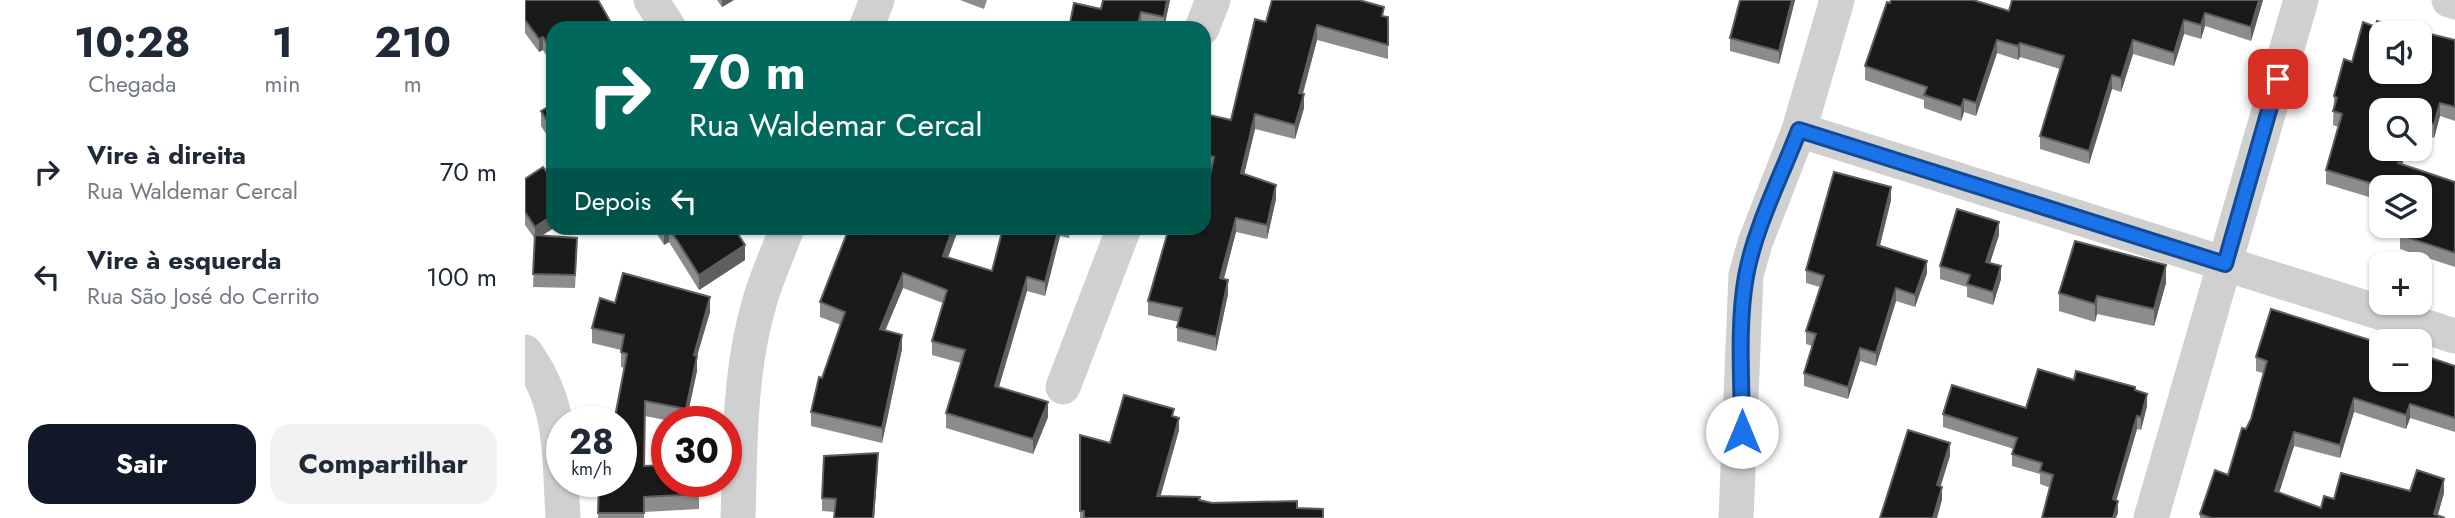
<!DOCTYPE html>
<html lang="pt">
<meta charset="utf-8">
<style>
body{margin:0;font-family:Jost,sans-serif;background:#f2f2f3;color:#1f2937;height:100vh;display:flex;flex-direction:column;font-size:26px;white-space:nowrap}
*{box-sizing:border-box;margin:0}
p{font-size:23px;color:#747a83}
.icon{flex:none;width:38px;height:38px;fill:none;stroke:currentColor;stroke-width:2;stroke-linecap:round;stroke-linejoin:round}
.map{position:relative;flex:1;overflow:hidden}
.side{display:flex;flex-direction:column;background:#fff;width:525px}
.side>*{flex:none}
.top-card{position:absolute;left:21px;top:21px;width:665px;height:214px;border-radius:21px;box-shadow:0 2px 5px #0004;background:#00695c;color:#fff;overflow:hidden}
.buttons{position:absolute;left:1844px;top:21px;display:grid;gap:14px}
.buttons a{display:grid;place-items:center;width:63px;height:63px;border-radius:14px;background:#fff;box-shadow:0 2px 5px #0004;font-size:35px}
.speed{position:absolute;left:21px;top:406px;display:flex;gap:14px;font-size:35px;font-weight:700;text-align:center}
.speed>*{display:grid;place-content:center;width:91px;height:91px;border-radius:50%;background:#fff;box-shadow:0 2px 5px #0004;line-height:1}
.speed small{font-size:18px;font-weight:400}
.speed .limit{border:10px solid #d22;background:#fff;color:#111}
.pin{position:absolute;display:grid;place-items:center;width:60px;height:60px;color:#fff;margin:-30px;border-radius:14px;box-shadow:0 4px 10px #0006}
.me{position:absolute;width:77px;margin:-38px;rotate:0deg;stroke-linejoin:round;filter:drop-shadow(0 0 5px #0008)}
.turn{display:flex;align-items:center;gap:24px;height:147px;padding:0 28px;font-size:32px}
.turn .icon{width:91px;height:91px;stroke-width:2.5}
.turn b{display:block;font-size:49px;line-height:60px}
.then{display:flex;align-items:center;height:66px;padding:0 28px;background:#0003;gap:14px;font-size:26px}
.eta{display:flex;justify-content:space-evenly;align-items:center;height:119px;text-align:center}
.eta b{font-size:42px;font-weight:700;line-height:49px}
.action{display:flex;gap:14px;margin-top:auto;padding:14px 28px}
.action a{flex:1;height:80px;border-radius:21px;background:#111827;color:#fff;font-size:28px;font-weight:700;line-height:80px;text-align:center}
.action a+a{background:#f2f2f3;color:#1f2937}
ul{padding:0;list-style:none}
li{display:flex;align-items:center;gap:21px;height:105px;padding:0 28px}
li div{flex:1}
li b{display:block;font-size:26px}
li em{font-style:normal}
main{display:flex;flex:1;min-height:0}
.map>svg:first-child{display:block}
</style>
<main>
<section class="side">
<div class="eta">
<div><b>10:28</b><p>Chegada</p></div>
<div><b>1</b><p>min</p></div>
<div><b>210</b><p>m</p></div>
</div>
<ul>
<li><svg class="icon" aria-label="right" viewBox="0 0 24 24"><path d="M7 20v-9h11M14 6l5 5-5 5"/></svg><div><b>Vire à direita</b><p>Rua Waldemar Cercal</p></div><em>70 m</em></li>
<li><svg class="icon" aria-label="left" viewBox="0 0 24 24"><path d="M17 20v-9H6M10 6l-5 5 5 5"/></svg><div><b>Vire à esquerda</b><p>Rua São José do Cerrito</p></div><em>100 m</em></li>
</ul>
<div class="action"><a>Sair</a><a>Compartilhar</a></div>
</section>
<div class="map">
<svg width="1930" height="518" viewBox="0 0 1930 518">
<rect width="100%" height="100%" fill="#fff"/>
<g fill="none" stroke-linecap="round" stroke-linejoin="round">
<g stroke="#d0d0d0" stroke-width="35">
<path d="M126,0l18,28"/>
<path d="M1924,0l6,2"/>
<path d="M341,28l11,-28"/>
<path d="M677,28l11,-28"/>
<path d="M1274,130l656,206"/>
<path d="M0,352c39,53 34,103 38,166"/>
<path d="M538,387l61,-159"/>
<path d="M213,518c2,-72 1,-145 21,-214 7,-26 19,-51 28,-76"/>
<path d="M1211,518l10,-243 9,-32 44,-113 38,-130"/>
<path d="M1626,518l150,-518"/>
</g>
</g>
<g fill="#8c8c8c">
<path d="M0,0l28,28v38l-10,-16 -4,2 -14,-19z"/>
<path d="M192,0h17l-12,7z"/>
<path d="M435,0h27l-3,9z"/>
<path d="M578,0h67l-6,28h-17l-6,-1v1h-72l32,-19z"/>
<path d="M1215,0h55l-16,64 -49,-13v-13z"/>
<path d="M1487,0h251l-12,41 -46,-15 -4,13 -17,-5 -10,32 -41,-12 -12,38 -9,-3 -23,75 -49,-15v-13l20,-67 -40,-12 -2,3 -21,-7 -21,63 -12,-4 -3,9 -37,-13v-8l-59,-20v-14l25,-63 119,8z"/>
<path d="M859,16l4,1v42l-71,-19 -14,54 1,14 -9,31 -40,-10 -11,45 32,25 -9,40 -31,-7 -12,47 4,15 -12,57 -39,-10v-14l2,-5 -31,-7v-14l56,-73 7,-58 -7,-2v-51l27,3 35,-98z"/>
<path d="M1851,27l79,13v81l-15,-5 -6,22 -14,-5v-23h-38v39h25l-5,15 53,18v85l-55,-18v-14l20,-48h-38v14l-56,-17v-14l12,-43 -5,-2 1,-29 18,-34z"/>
<path d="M28,104v40l-12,-18v-15z"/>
<path d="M0,179l17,57 35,15 -2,37 -42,-1 2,-48 -10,-14z"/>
<path d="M1366,200l-11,46 47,27 -12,34 -19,-6 -20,65 -16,-5 -12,38 -44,-13v-13l8,-27 -6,-2v-13l14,-44 -14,-4v-13z"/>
<path d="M128,228h81l11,32 -46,30 -30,-48 -5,3z"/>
<path d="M478,228h68l-2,10 -9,-2 -15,60 -18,-5 -28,96 49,30 -15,37 -87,-26v-15l15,-50 -29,-8v-14l11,-38 -40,-15 -18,42 17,19 -20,94 -71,-17v-14l30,-87 -21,-8v-15l46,-68 126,37z"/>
<path d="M1474,235l-9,28 11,16 -8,26 -26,-8v-10l-27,-8v-13z"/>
<path d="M1641,283l-12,43 -57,-12 -2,8 -36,-11v-18z"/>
<path d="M90,303l95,9 -13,44v15l-11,51h-11l-30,-6v50l54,15v28l-55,3v6h-46l1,-37h22l4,-113 -4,-1v-17l-29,-7v-15z"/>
<path d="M1851,342l79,24v66l-45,-14 -4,11 -52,-17 -14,46 -46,-12 -15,47 42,15 13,-9 76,-8 34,2 -7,23 8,2h-245v-4l28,-39 23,-56 12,-46 -7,-2v-14z"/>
<path d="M1549,380l61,11 12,15 -6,24 -4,-1 -21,71 2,13 -78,-29v-10l-28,-8v-12l2,-5 -71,-22v-13l83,-6z"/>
<path d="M649,416l5,14 -19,66 52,7 85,5 26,10h-243v-83l30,8z"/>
<path d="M353,466l-4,52h-40l1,-6 -13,-1v-13z"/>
</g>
<g fill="#5f5f5f">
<path d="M197,0h12l-12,7z"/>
<path d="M642,0h3l-6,28v-11z"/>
<path d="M1267,0h3l-16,64v-13z"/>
<path d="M1734,0h4l-12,41v-14z"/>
<path d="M616,12v16h-4z"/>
<path d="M1680,13v13l-4,13v-14z"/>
<path d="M1659,20v14l-10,32v-13z"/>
<path d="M792,25v15l-18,67v-14z"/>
<path d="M18,37v13l-4,2v-13z"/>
<path d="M1472,40v13l-21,63v-13z"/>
<path d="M1608,40v14l-12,38v-14z"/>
<path d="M1495,43v14l-2,3v-14z"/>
<path d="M1587,75v14l-23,75v-13z"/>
<path d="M779,94v14l-9,31v-14z"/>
<path d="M1439,99v13l-3,9v-14z"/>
<path d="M1915,103v13l-6,22v-14z"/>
<path d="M730,114v15l-14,59v-15z"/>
<path d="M1878,149h4l-9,28v-14z"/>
<path d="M751,185v14l-9,40v-14z"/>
<path d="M1366,187v13l-14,57v-12z"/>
<path d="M28,215l1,13 -19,12v-13z"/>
<path d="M711,218v14l-16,61v-15z"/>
<path d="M1474,222v13l-13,40v-13z"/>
<path d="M144,228v14l-5,3v-15z"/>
<path d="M428,228h6l-16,43v-15z"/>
<path d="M534,228h1v8l-15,60v-14z"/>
<path d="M220,245v15l-46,30v-15z"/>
<path d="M1402,261v12l-12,34v-12z"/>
<path d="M1641,265v18l-12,43v-17z"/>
<path d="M1476,266v13l-8,26v-13z"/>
<path d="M378,273v15l-23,55v-14z"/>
<path d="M502,277v14l-32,109v-14z"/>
<path d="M703,280v14l-12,57v-14z"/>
<path d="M1371,288v13l-20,65v-13z"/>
<path d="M1572,296v18l-2,8v-18z"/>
<path d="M185,297v15l-13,44v15l-11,51v-13l8,-54z"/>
<path d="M377,335v14l-20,94v-15z"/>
<path d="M1335,348v13l-12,38v-12z"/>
<path d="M1622,394v12l-6,24v-13z"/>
<path d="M1829,398v14l-14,46v-13z"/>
<path d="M523,402v15l-15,37v-15z"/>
<path d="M1885,404v14l-4,11v-14z"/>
<path d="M1612,416v13l-24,83v-13z"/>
<path d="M654,418v12l-22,79v-13z"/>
<path d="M1769,432v14l-19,59v-14z"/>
<path d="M1425,443v13l-13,42v-13z"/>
<path d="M353,453l-4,65h-1z"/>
<path d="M1919,479v14l-7,25 -3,-4z"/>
<path d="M1417,487v13l-5,18h-4z"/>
<path d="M1593,501v12l-2,5h-3z"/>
</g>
<g fill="#1a1a1a" stroke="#5f5f5f" stroke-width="2" fill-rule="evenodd">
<path d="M0,0h73l16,28h-61v25l-10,-16 -4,2 -14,-19z"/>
<path d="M578,0h64l-3,17 -23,-5 -4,16h-68l5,-25 27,6z"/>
<path d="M747,0h87l25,7 -2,9 6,1v28l-71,-20 -18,68 5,1 -9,31 -40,-11 -14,59 35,12 -9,40 -31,-7 -16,60 8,2 -12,57 -39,-10 5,-19 -34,-7 21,-73h35v-25l10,-46 -10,-3 1,-40 26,6 24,-101 11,3z"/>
<path d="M1215,0h52l-13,51 -49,-13z"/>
<path d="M1366,0h82l36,11 3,-11h247l-8,27 -46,-14 -4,12 -17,-5 -10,33 -41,-13 -12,38 -9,-3 -23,76 -49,-15 24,-80 -44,-13 -2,3 -21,-6 -21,63 -12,-4 -3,8 -37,-12 3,-8 -62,-21 22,-64 3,1z"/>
<path d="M1852,21l78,19v67l-15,-4 -6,21 -14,-5v-9h-38v39h21l-5,14 57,19v71l-55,-18 3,-9h17v-39h-36l-58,-17 16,-56 -9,-3 4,-13 -3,-2 10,-37 8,3 11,-40 13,5zM1857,33h38v39h-38z"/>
<path d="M28,104v26l-12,-19z"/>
<path d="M18,167l10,14v34l-18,12 -10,-15v-33z"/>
<path d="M1309,172l57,15 -14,58 50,16 -12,34 -19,-7 -20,65 -16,-5 -12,39 -44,-14 12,-39 -10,-3 18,-55 -18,-6z"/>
<path d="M1432,209l42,13 -13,40 15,4 -8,26 -26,-8 3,-9 -30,-9z"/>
<path d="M144,228h65l11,17 -46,30z"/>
<path d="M324,228l17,6 2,-6h85l-10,28 49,15 11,-43h56l-14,54 -18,-5 -32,109 53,16 -15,37 -87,-26 19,-63 -33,-9 15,-51 -44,-17 -23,56 22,6 -20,93 -71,-16 8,-35 3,1 23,-66 -25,-10z"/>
<path d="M10,235l42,3 -2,37 -42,-1z"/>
<path d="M1550,241l91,24 -12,44 -57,-13 -2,8 -36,-11z"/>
<path d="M98,273l87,24 -16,58 3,1 -11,53 -41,-8 -1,65 23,-1v16h32v13l-55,3v16h-46l1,-32h22v-59h-7l13,-68 -6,-2 3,-17 -32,-7 8,-30 15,5z"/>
<path d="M1746,309l105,33 3,-8 23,7h-20v39h38v-33l8,3 -3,6 30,10v52l-45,-14 -4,11 -52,-17 -14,47 -46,-13 -19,59 46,17 3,-12 10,3 7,-26 69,18 7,-21 27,9 -10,35 11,4h-234l-11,-4 15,-44 13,5 14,-47 4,1 5,-10 16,-58 -11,-4z"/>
<path d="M1513,369l36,11 2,-9 59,16v3l12,4 -6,23 -4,-1 -24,83 5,2 -5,17h-71l11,-43 -13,-4 2,-8 -30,-9 5,-16 -74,-24 9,-29 74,23z"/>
<path d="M599,395l50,14 -2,7 7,2 -22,78 43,1 -1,3 13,3 85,-2v7l26,1v9h-239v-7h-4v-76l30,8z"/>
<path d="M1383,430l42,13 -13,42 5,2 -9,31h-53z"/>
<path d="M353,453l-5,65h-39l2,-19 -14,-1 2,-42z"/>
</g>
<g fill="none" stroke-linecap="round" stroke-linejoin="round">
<defs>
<path id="route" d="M1217,432c0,-51 -5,-105 4,-156 9,-49 35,-99 53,-146l426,134 53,-185"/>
</defs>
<use href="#route" stroke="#114b97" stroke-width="18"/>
<use href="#route" stroke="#1a73e8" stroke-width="12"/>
</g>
</svg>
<div class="buttons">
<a><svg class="icon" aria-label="sound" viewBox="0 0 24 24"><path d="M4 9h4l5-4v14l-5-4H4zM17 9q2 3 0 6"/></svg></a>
<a><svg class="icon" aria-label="search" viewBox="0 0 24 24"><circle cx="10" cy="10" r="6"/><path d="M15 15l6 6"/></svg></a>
<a><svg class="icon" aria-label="layers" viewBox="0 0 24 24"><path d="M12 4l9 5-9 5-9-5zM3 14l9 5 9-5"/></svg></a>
<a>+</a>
<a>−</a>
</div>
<div class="speed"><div>28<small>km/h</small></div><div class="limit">30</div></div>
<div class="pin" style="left:1753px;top:79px;background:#d93025"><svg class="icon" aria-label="arrive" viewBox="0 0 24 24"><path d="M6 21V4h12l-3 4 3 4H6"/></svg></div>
<svg class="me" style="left:1217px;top:432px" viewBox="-20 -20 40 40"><circle r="19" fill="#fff"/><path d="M0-13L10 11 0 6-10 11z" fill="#1a73e8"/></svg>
<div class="top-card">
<div class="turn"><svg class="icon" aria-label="right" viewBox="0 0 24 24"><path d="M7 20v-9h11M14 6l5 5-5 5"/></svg><div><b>70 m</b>Rua Waldemar Cercal</div></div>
<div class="then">Depois<svg class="icon" aria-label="left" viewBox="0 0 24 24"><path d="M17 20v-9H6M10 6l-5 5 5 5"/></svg></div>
</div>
</div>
</main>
